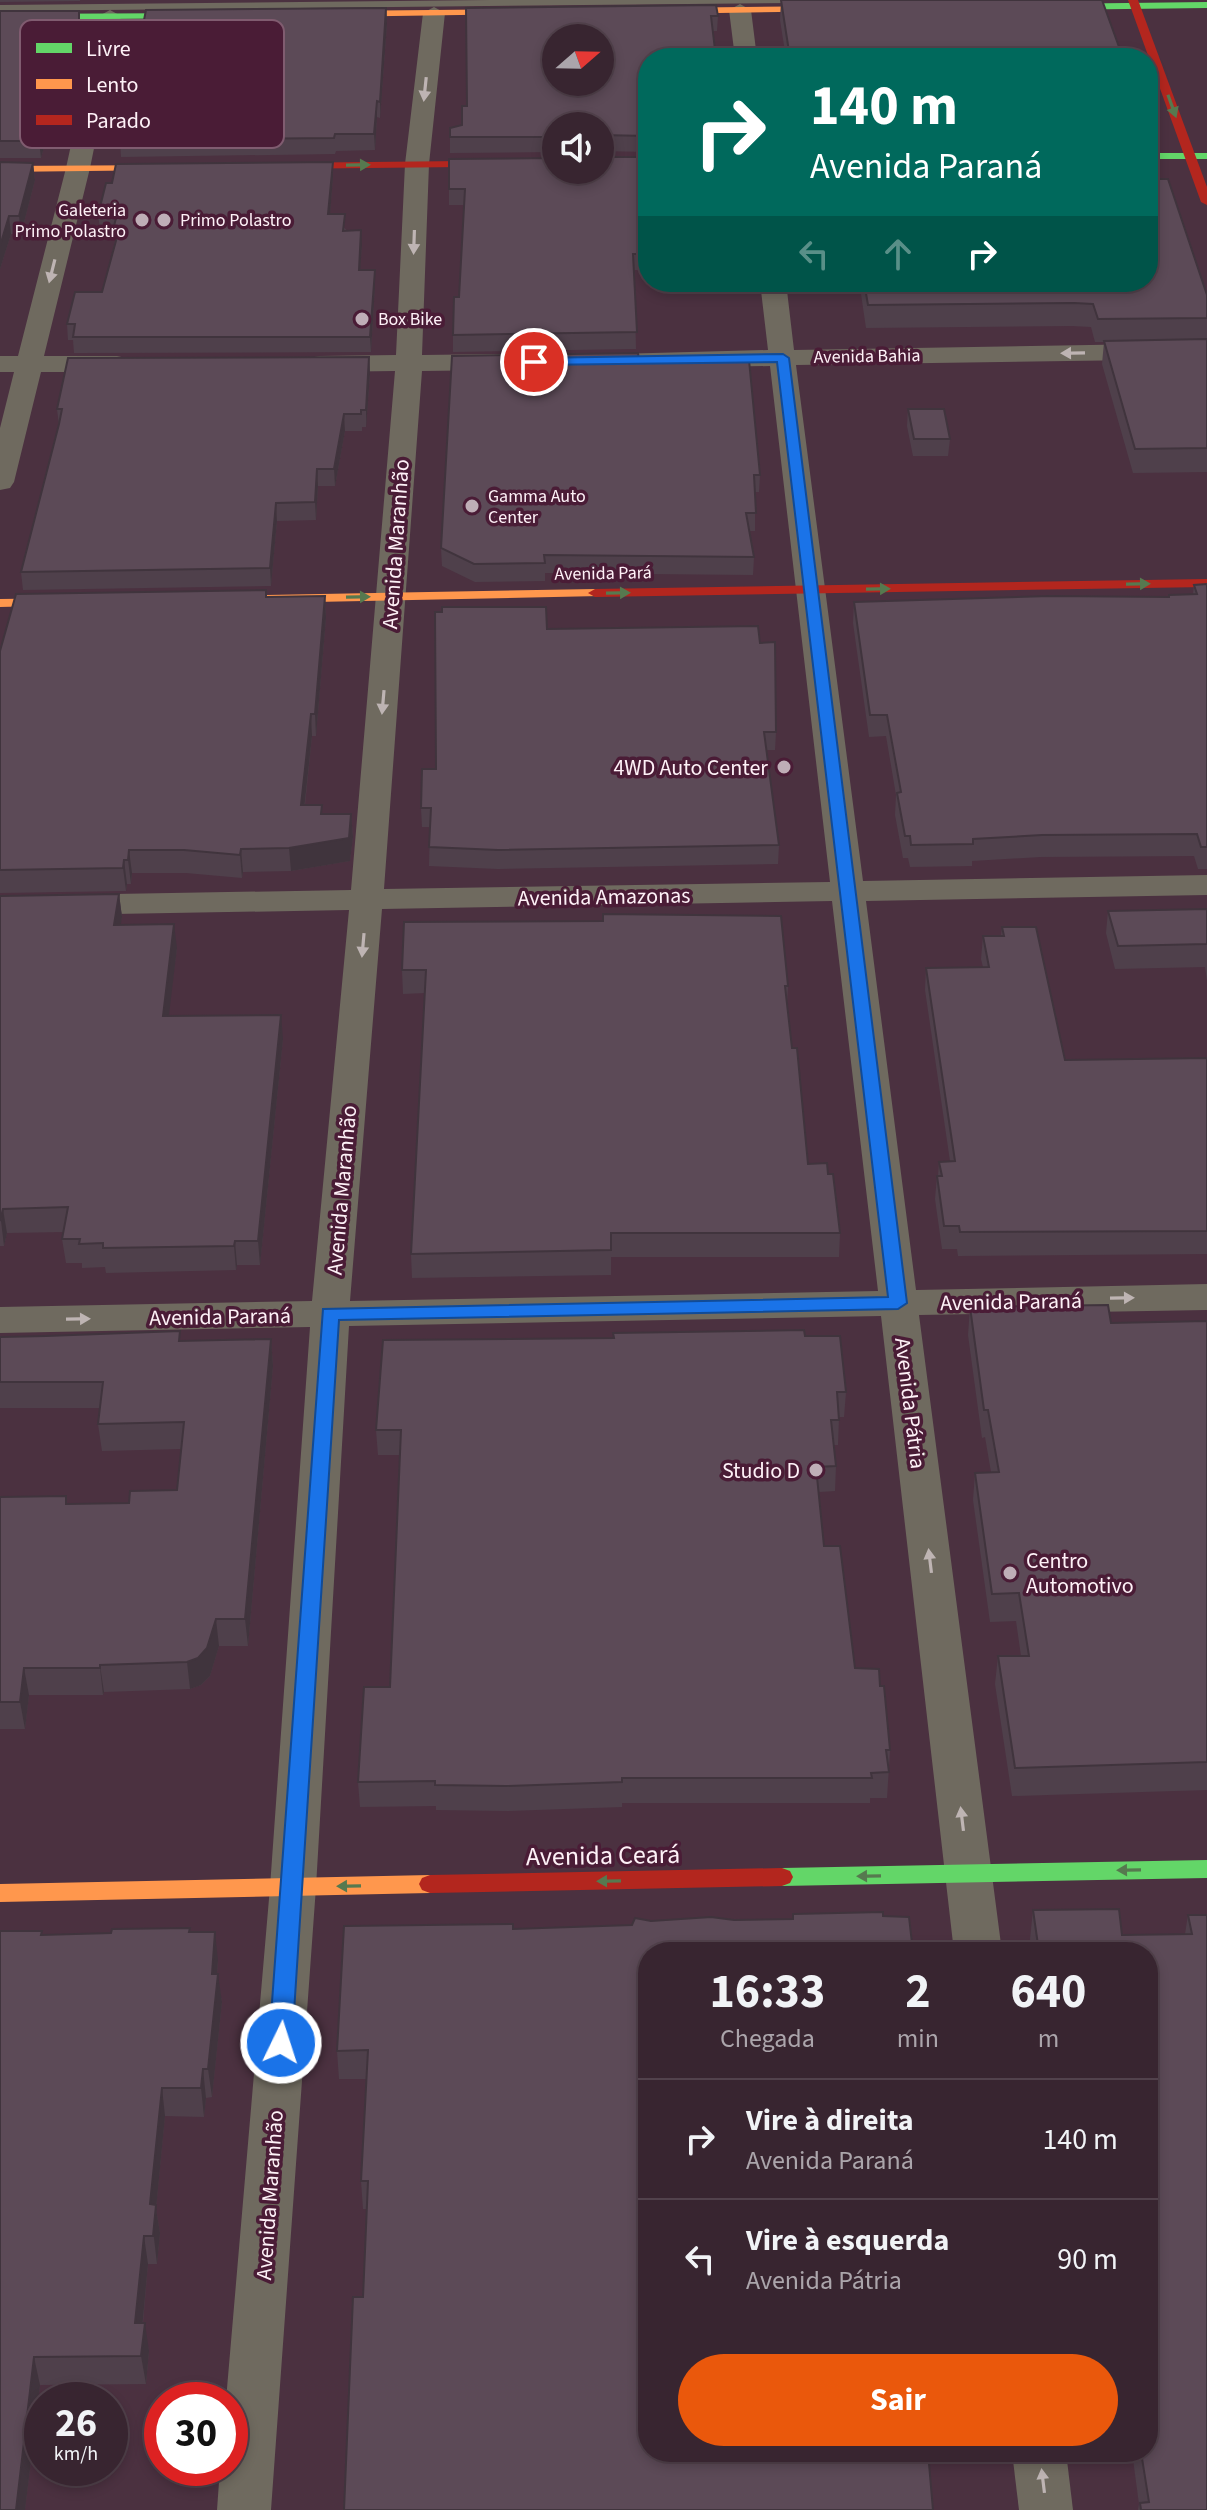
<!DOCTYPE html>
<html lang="pt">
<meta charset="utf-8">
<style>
body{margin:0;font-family:"Source Sans 3",sans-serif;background:#3f2d38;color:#f1f3f6;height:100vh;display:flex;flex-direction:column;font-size:30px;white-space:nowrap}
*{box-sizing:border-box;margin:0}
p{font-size:26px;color:#aba5ab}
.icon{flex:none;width:44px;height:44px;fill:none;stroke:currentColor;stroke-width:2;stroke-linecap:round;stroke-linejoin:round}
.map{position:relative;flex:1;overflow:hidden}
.panel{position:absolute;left:638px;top:1942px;width:520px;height:520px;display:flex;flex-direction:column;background:#382530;border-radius:32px;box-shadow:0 4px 12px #0003,0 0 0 2px #52424c}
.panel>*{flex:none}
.top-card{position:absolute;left:638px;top:48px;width:520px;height:244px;border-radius:32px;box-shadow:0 4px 12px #0003,0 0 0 2px #52424c;background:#00695c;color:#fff;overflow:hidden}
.needle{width:52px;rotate:70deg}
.buttons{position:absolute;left:542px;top:24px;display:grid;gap:16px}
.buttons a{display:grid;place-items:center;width:72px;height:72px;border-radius:50%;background:#382530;box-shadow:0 4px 12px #0003,0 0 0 2px #52424c;font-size:40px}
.speed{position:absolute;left:24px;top:2382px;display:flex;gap:16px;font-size:40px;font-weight:700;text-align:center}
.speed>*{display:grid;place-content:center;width:104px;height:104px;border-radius:50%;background:#382530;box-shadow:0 4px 12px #0003,0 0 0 2px #52424c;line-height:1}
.speed small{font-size:20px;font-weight:400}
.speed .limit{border:12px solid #d22;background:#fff;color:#111}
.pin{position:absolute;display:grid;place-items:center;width:68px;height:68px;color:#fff;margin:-34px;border:4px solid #fff;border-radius:50%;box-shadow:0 2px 8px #0007}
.me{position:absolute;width:88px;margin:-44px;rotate:4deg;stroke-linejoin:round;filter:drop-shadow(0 0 6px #0008)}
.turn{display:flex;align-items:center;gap:28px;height:168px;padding:0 40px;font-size:36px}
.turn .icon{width:104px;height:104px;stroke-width:2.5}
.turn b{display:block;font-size:56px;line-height:68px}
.lanes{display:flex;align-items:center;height:76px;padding:0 40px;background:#0003;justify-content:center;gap:40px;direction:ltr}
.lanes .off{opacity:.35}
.eta{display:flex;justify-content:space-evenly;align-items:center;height:136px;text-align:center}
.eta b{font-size:48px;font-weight:700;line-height:56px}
.button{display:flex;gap:16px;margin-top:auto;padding:16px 40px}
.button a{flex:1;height:92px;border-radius:48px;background:#ea580c;color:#fff;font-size:32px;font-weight:700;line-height:92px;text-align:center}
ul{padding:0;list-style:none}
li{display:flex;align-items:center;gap:24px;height:120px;padding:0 40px;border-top:2px solid #52424c}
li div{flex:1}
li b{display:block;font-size:30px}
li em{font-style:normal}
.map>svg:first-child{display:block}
</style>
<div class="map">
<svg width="1207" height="2510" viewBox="0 0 1207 2510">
<rect width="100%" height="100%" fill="#4b3140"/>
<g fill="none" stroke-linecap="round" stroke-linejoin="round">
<path fill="#6f6a5f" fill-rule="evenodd" d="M489,0h306l-5,3 -790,8v-6z"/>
<g fill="#6f6a5f" fill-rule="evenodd">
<path d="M740,4l11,6 6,48h-22l-6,-48z"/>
<path d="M434,7l11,6 -16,151 -7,191 79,-1 9,2 4,6 -4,6 -9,2 -79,1 -38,518 446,-7 -60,-516 -183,3 -9,-2 -4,-6 4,-6 190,-5 -8,-68h26l8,68 413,-7v16l-411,6 67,516 344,-6v20l-341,6 50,389 291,-6v26l-288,5 83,637h-48l-73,-636 -532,10 -33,561 -45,623h-54l3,-42h10v-68h-4l44,-513 40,-560 -310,6v-26l312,-6 37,-391 -349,6v-20l351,-6 44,-519 -76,1 -9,-2 -4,-6 4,-6 9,-2 77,-1 9,-191 18,-151zM832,901l46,390 -528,10 32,-392z"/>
<path d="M110,10l11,6 -31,152 -46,188h73l9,2 4,6 -4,6 -9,2h-76l-27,110 -4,6 -10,2v-62l14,-56h-14v-16h18l48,-188 33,-152z"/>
<path d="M1012,2452h54l7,58h-54z"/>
</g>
<g fill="#63d668" fill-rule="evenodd">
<path d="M1207,2v6l-161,2 -5,-3 5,-3z"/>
<path d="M210,13v4l-4,1 -206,2v-6z"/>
<rect x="1148" y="153" width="59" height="6"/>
<path d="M1207,1860v18l-425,8 -8,-3 -3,-6 3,-6 8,-3z"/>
</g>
<g fill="#ff974d" fill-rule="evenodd">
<path d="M842,6l5,3 -1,2 -188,3 -5,-3 5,-3z"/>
<path d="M526,9l5,3 -1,2 -204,3 -5,-3 5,-3z"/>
<path d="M178,165l2,2 -6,3 -174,2v-6z"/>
<path d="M595,589l5,1v6l-334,7 -7,-4 7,-4z"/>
<path d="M74,598l7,4 -2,3 -79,2v-8z"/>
<path d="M430,1875l8,3 3,6 -3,6 -8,3 -430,9v-18z"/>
</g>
<g fill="#b3261e" fill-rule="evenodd">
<path d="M1128,0h10l69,187v18l-6,-3z"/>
<path d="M556,160v6l-282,3 -6,-3 6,-3z"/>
<path d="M1207,579v8l-612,10 -7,-4 7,-4z"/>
<path d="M782,1868l8,3 3,6 -3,6 -8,3 -352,7 -8,-3 -3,-6 3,-6 8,-3z"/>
</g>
</g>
<g fill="#4f404b">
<path d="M0,0h80v1l-80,1z"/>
<path d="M781,0l342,58h-337l-6,-38z"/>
<path d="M386,8l1,16 -7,94 -3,-1 -2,33 -39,1 -1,3 -214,3 -1,-17z"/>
<path d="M466,8l252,8 -1,15h-4l-65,27v94l-48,-1v-25h-44v26l-106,1v-25l12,-3 5,-19z"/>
<path d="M0,11h79l1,29 -18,-1 -20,84 4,17 -5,18h-41z"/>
<path d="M1148,86l11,31 -2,21h-9z"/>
<path d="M648,157v113h-14l2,79 -183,3v-17l6,-38 5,-92h-15v-16z"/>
<path d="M0,162l33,1 2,17 -14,54h-10l-11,35z"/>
<path d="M333,176l-3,38 32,31 -2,25 15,15 -4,67 -297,1 -1,-13h-5l-1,-16 35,-32 13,-51 -1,-12h-14l-2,-14z"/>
<path d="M824,282h324l59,13v177l-74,1 -31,-109 2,-22h-9l-4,-15 -19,-1 -206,2 -5,-34h-35z"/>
<path d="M369,357l1,17 -4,53h-4v4h-17l-10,55h-17l-2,34 -39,1 -6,65 -248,4 -2,-18 38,-147 -2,-16z"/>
<path d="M639,361l121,114 -1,17h-4v39h-6l5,26 -1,18 -208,-2v8l-70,1 -33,-16 -1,-18z"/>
<path d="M908,409l42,30 -2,17h-35l-6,-30z"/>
<path d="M1207,584v285h-9l-4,-13 -154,1 -68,4v5l-62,1 -2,-9h-5l-8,-43 1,-20 -10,-59 -17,1 -16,-114 1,-21 314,-5 1,-2 24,-1 1,-9z"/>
<path d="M266,590l1,7 58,-1 1,22 -10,118h-4l-7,69 17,9h29l2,23 -3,24 -59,10 -48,1 -1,6 -56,-5h-54l-1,11h-4l-1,7 -126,2v-242z"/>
<path d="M442,612l105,17 213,14 16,89 -1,18h-9l13,95 -1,19 -280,5 -69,-3 1,-39h-8l-1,-19 15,-39z"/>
<path d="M119,894l3,23 -2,8 57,23 -9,68 115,23 -23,226h-23l-1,5 -130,3 -1,-6 -23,1v-5h-16l-4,-24 2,-7 -57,1 -3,13h-4v-350z"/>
<path d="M1207,909v72l-2,-14 -90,2 -9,-36 2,-22z"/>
<path d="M404,922l384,64 -1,18 5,44 16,116 20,10 12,59 -1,24h-228v18l-199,3 -1,-24 14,-261 -22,1 -1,-24z"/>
<path d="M1002,927l63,133 142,-2v196l-249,2 -1,-7h-15l-7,-50 2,-23h1l1,-14 11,-1 -25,-171 1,-22 57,-1 -2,-8 2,-23h18z"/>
<path d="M970,1307l141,16 96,-2v469l-195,6 -17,-112 3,-28h23l-5,-35 -26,1 -17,-122 2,-27 16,-1 -6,-35 -3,1 -14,-103z"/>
<path d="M805,1336l41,56 -2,25h-5l-1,28h-4l2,21 -1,25 -16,1 5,54 31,122 25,18 10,64 -3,48h-17v5h-248v4l-115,4 -71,-1v-4l-76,1 -2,-25 32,-95 10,-232h-22l-2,-25z"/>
<path d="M0,1337l181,4 90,-2 2,27 -25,280h-29l-9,30 -9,9 -11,4 -86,3 -1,3h-74l-4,34h-25v-232l68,7 61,-1 48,-13 4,-41 -79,2 -4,-27 2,-16h-100z"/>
<path d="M1033,1910l89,25 63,-1 3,-19h19v595h-69l1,-6 -7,-52h16v-500h-116l-2,-13z"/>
<path d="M883,1912l-520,385 4,-88h-4l-2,-28 5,-102h-27l-2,-28 176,-122 119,-4 19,-4 142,-2z"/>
<path d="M190,1928v4l28,28 -1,14 5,28 -10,95 -6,1 -2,19 -39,-1 -9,93 4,24 -3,31h-9l-5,59 6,28 -3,33 -106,1 -15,125h-25l42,-575 69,-2z"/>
</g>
<g fill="#40343d">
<path d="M386,8l1,16 -7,94v-16z"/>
<path d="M61,23l1,16 -24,101 -2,-17z"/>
<path d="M377,101v16l-2,33 -1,-16z"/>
<path d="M44,123l2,17 -5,18 -2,-17z"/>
<path d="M333,162v14l-4,53 -1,-15z"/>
<path d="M33,163l2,17 -14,54 -2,-18z"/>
<path d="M9,216l2,18 -11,35v-23z"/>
<path d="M361,230l1,15 -3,40v-15z"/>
<path d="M375,270v15l-4,67 -1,-15z"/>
<path d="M369,357l1,17 -4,53v-17z"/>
<path d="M344,414l1,17 -10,55 -1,-17z"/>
<path d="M317,469l1,17 -2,34 -1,-18z"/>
<path d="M276,503l1,18 -6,65 -1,-18z"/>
<path d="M325,596l1,22 -10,118 -1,-22z"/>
<path d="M311,714l1,22 -10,92 -1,-23z"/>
<path d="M351,814l2,23 -3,24 -59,10 -2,-23z"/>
<path d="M241,849l2,23 -1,6 -2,-23z"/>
<path d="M129,850l3,23 -1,11 -3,-24z"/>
<path d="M124,860l3,24 -1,7 -3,-23z"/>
<path d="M119,894l3,23 -5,31 -3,-23z"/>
<path d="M174,924l3,24 -11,92 -3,-24z"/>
<path d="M281,1015l2,24 -23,226 -2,-24z"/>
<path d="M3,1209l4,24 -3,13 -3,-25z"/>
<path d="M235,1241l2,24 -1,5 -2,-24z"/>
<path d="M271,1339l2,27 -25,280 -3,-27z"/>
<path d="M216,1619l3,27 -9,30 -9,9 -11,4 -3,-27z"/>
<path d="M100,1665l4,27 -1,3 -3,-27z"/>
<path d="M24,1668l5,27 -4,34 -5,-27z"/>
<path d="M215,1932l3,28 -3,42 -3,-28z"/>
<path d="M218,1974l4,28 -10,95 -4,-28z"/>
<path d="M203,2069l3,29 -2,19 -3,-29z"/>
<path d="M162,2088l3,28 -9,93 4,24 -3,31 -7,-60z"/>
<path d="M144,2236l4,28 -8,87 -5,-28z"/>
<path d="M145,2323l4,28 -3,33 -5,-28z"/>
<path d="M34,2357l6,28 -15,125h-9z"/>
</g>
<g fill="#5c4a57" stroke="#40343d" stroke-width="2" fill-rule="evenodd">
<path d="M781,0h321l21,58h-333z"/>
<path d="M716,5l2,11h-7l5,42h-68v78l-48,-1v-9h-44v11h-106v-9l12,-3v-19h5l-1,-98zM556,38h44v44h-44z"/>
<path d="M386,8l-6,94 -3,-1 -3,33h-39l-1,4 -214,2 26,-130z"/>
<path d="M0,11h79v13l-18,-1 -25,100h8l-5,18h-39z"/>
<path d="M1148,86l11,31h-11z"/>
<path d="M600,157h48v97h-15l4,78 -184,3 1,-38h5l6,-108h-16v-30l107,-1v12h44z"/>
<path d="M0,162l33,1 -14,53h-10l-9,30z"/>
<path d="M333,162l-5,52h17l-2,17 18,-1 -2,40h16l-5,67h-297l2,-13h-8l8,-32h27l18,-66h-6l3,-12 -19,1 8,-32h6l4,-19z"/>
<path d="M1148,179h20l39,116v23l-109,1 -5,-15 -19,-1 -206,2 -4,-23h284z"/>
<path d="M1207,339v109l-72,1 -31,-108z"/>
<path d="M638,353l1,8 110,-1 11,115h-6l2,38h-10l8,44 -210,-2 1,8 -71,1 -33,-16 11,-192z"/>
<path d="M369,357l-3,53h-5v4h-17l-10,55h-17l-2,33 -39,1 -6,65 -249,4 38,-148 3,-15h-5l11,-51z"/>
<path d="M908,409h36l6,30h-36z"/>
<path d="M1207,584v263h-6l-4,-13 -155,1 -69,4v5l-62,1 -1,-9h-5l-8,-43 4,-1 -14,-77h-17l-16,-113 196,-6 119,1v-2l28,-1 -3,-9z"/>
<path d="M266,590v7l59,-1 -10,118h-4l-10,91h21l-1,9h30l-2,24 -60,10 -48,1 -1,6 -56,-5h-55l-1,10h-4l-1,8 -123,2v-219l16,-57z"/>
<path d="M442,607h104l1,22 211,-3 2,17 15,-1 1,90h-12l15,113 -281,5 -69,-3 2,-39h-10l1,-39h14l-1,-157h7z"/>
<path d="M119,894l-5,31 60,-1 -11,92 118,-1 -23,226h-23l-1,5 -131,2v-5l-24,1 1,-5h-18l6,-32 -65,2 -3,12v-325z"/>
<path d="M1207,909v35l-89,2 -10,-35z"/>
<path d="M603,914l178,2 7,70h-3l7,62h5l11,116 19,-1 1,11h5l7,59h-229v17l-200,4 15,-284h-24l2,-48 199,-1z"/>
<path d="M1002,927h34l29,133 142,-2v173l-247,1 -1,-6h-15l-7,-50h5l-3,-14 16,-1 -29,-193 63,-1 -6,-31h21z"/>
<path d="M1108,1305l3,18 96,-2v441l-192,6 -17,-112h31l-10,-63 -27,1 -17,-121 24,-1 -11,-62h-4l-14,-103z"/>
<path d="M804,1330l1,6h35l6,56h-9l2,28h-8l5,46 -20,1 8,79h16l15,122 24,1 1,17h4l6,64h-4l3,22 -18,1 1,5h-250v4l-116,4 -71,-1v-4l-77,1 6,-95h26l11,-257h-25l7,-90 231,-2 -1,-5z"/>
<path d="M180,1331l-1,10 92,-2 -26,280h-29l-9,29 -9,10 -11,4 -87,3v3h-76l-4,34h-20v-205l66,-1v8l63,-1 1,-12 47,-1 7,-68 -86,2 5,-42h-103v-45l46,-1z"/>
<path d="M1119,1909l3,26 70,-1 -4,-19h19v595h-66l-1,-7 9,-1 -8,-50h7v-500h-109l-6,-42z"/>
<path d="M883,1912v4l26,1 4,35h-265v500h280l5,58h-589l9,-213h10l5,-116h-7l7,-131 -31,1 7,-125 169,-2v5l119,-4 3,-7 16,3 60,-4 23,3 59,-1v-5z"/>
<path d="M190,1928l-1,4h26l-3,42h6l-10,95h-5l-2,19h-39l-12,116 6,1 -3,31h-9l-9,87h10l-4,33 -107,1 -18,153h-16v-579h42l-1,4 70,-2 1,-4z"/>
</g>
<defs><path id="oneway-solid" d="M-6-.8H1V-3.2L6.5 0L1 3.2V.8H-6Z" transform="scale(2)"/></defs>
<g fill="#beb4b3">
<use href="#oneway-solid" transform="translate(425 89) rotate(96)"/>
<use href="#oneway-solid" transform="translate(414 242) rotate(92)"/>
<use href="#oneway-solid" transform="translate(52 271) rotate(104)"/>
<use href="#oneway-solid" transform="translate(1073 353) rotate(179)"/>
<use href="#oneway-solid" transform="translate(383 702) rotate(95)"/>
<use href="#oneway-solid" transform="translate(363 945) rotate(95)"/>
<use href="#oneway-solid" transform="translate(1122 1298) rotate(-1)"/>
<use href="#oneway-solid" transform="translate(78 1319) rotate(-1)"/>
<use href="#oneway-solid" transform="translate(930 1561) rotate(-97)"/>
<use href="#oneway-solid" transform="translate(962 1819) rotate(-97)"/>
<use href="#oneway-solid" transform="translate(1043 2481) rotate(-97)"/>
</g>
<g fill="#56794f">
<use href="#oneway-solid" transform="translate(1172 106) rotate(70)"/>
<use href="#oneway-solid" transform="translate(358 165) rotate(-1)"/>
<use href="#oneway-solid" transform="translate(1138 584) rotate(-1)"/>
<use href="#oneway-solid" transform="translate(878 589) rotate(-1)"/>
<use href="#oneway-solid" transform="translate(618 593) rotate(-1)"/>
<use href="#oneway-solid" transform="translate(358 597) rotate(-1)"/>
<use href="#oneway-solid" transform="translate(1129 1870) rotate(179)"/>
<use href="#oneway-solid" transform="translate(869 1876) rotate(179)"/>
<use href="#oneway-solid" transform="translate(609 1881) rotate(179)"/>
<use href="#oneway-solid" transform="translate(349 1886) rotate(179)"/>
</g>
<path fill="#1a73e8" stroke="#114b97" stroke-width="2" d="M783,354l6,4 118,945 -9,6 -559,11 -47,723 -3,7 -8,2 -9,-2 -3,-7 54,-734 565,-12 -111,-935 -243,3 -7,-3 7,-4z"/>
<g fill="#bfaeb7" stroke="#4a1c36" stroke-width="3">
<circle cx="142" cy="220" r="8"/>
<circle cx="164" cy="220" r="8"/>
<circle cx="362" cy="319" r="8"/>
<circle cx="472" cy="506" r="8"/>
<circle cx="784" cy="767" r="8"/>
<circle cx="816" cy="1470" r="8"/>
<circle cx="1010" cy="1573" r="8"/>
</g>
<g text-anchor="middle" stroke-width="7" stroke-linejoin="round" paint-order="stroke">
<g font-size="18" fill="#fef1f7" stroke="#4a1c36" text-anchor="start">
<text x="126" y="216" text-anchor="end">Galeteria<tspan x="126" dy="21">Primo Polastro</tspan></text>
<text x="180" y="226">Primo Polastro</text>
<text x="378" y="325">Box Bike</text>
<text x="488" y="502">Gamma Auto<tspan x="488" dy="21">Center</tspan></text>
</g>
<g font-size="18" fill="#fef1f7" stroke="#4a1c36">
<text transform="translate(867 356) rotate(-1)" y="6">Avenida Bahia</text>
<text transform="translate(603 573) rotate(-1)" y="6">Avenida Pará</text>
</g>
<g font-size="22" fill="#fef1f7" stroke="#4a1c36">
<text transform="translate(395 544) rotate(-86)" y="8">Avenida Maranhão</text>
<text transform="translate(604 896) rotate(-1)" y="8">Avenida Amazonas</text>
<text transform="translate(341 1190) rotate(-85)" y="8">Avenida Maranhão</text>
<text transform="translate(1011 1301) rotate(-1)" y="8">Avenida Paraná</text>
<text transform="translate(220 1316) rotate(-1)" y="8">Avenida Paraná</text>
<text transform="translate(911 1403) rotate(83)" y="8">Avenida Pátria</text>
<text transform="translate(269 2195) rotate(-86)" y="8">Avenida Maranhão</text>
</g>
<g font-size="22" fill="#fef1f7" stroke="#4a1c36" text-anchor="end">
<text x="768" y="775">4WD Auto Center</text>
<text x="800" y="1478">Studio D</text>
<text x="1026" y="1568" text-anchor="start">Centro<tspan x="1026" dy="25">Automotivo</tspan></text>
</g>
<g font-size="26" fill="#fef1f7" stroke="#4a1c36">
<text transform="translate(603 1855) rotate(-1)" y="9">Avenida Ceará</text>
</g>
</g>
<rect x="20" y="20" width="264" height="128" rx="12" fill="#4a1c36" stroke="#805c70" stroke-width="2"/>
<rect x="36" y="43" width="36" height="10" fill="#63d668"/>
<rect x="36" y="79" width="36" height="10" fill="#ff974d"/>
<rect x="36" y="115" width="36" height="10" fill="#b3261e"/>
<g font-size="22" fill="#fef1f7">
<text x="86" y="56">Livre</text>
<text x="86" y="92">Lento</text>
<text x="86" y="128">Parado</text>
</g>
</svg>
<div class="buttons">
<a><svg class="needle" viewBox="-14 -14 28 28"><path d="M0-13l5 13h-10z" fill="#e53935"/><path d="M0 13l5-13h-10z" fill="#aba5ab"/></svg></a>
<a><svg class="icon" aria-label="sound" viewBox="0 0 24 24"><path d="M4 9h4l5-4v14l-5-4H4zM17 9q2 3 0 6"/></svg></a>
</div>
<div class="speed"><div>26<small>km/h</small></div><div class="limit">30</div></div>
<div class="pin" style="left:534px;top:362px;background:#d93025"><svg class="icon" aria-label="arrive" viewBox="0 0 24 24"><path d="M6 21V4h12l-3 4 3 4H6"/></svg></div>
<svg class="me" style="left:281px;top:2043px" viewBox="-20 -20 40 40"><circle r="17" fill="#1a73e8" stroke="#fff" stroke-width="3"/><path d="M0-11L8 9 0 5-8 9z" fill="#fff"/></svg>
<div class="top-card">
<div class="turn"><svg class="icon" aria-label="right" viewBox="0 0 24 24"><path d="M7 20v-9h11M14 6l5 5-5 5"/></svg><div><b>140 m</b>Avenida Paraná</div></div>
<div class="lanes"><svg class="icon off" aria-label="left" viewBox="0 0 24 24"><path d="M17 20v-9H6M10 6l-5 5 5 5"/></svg><svg class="icon off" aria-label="ahead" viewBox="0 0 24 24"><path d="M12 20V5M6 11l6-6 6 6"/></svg><svg class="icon" aria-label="right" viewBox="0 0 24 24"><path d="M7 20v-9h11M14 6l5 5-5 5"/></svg></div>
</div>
<section class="panel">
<div class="eta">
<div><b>16:33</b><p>Chegada</p></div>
<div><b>2</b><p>min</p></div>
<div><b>640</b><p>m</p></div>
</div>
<ul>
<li><svg class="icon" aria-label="right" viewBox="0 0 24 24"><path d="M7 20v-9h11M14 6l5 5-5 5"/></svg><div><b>Vire à direita</b><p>Avenida Paraná</p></div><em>140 m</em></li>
<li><svg class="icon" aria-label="left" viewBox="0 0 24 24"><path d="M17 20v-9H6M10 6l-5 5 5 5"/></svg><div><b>Vire à esquerda</b><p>Avenida Pátria</p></div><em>90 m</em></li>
</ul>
<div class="button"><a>Sair</a></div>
</section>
</div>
